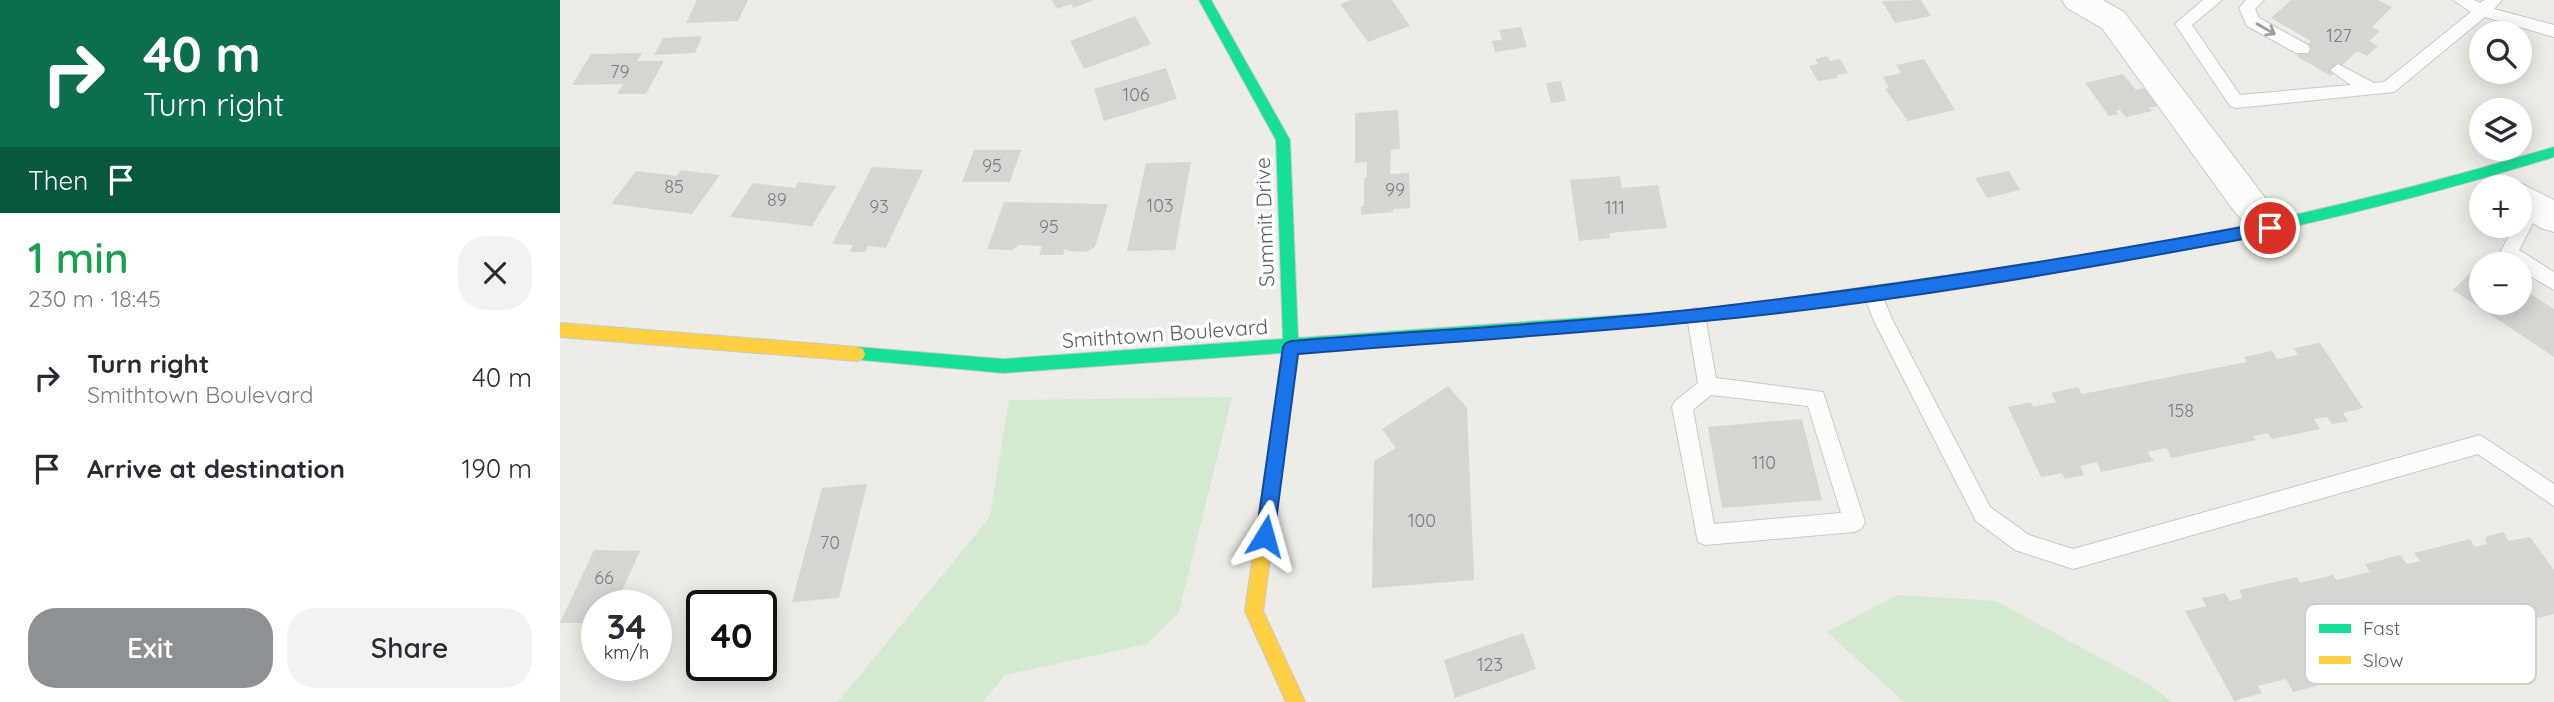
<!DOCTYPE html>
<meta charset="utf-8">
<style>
body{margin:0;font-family:Quicksand,sans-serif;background:#f2f2f3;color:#2b2b33;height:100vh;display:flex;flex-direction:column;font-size:26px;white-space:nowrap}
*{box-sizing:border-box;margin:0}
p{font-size:23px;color:#7c7c81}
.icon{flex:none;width:38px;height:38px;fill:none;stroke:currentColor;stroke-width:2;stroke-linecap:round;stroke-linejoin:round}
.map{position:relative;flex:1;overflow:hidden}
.details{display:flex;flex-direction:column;background:#fff;width:560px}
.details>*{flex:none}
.hud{background:#0b6e4f;color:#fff;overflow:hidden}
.buttons{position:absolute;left:1909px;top:21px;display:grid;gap:14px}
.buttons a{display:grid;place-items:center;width:63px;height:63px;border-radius:50%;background:#fff;box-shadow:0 4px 18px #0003;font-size:35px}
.speed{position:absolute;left:21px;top:590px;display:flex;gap:14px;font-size:35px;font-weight:700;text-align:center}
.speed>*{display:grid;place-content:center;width:91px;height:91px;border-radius:50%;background:#fff;box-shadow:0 4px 18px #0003;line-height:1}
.speed small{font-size:18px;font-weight:400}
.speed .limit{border:4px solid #111;border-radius:10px;background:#fff;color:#111}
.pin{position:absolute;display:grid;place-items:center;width:60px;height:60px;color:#fff;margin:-30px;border:4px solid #fff;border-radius:50%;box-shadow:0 2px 7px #0007}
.me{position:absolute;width:77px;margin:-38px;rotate:8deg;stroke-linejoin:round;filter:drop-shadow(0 0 5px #0008)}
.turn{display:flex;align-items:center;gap:24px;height:147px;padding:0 28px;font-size:32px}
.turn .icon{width:91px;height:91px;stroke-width:2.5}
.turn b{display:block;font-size:49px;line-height:60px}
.then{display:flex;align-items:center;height:66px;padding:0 28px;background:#0003;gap:14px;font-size:26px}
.round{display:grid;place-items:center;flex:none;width:74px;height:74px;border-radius:28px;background:#f2f2f3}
.overview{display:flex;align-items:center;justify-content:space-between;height:119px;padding:0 28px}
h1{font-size:42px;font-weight:600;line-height:52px;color:#1e9e55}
.action{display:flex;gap:14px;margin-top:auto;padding:14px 28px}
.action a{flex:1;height:80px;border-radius:28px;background:#8e9193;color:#fff;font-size:28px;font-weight:600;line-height:80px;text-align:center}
.action a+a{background:#f2f2f3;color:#2b2b33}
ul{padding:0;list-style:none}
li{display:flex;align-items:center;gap:21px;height:91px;padding:0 28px}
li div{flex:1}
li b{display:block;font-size:26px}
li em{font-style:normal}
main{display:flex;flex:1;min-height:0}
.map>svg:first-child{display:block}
</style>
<main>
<section class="details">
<div class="hud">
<div class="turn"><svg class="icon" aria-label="right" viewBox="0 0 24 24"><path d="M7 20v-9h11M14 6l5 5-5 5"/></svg><div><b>40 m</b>Turn right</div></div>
<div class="then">Then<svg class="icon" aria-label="arrive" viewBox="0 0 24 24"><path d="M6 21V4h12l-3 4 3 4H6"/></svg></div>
</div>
<div class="overview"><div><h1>1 min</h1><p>230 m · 18:45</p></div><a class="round"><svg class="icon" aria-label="close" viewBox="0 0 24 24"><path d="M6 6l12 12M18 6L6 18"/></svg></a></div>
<ul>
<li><svg class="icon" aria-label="right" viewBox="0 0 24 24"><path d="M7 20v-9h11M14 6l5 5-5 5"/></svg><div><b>Turn right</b><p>Smithtown Boulevard</p></div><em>40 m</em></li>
<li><svg class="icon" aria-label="arrive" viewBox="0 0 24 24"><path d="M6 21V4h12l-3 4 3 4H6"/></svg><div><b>Arrive at destination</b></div><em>190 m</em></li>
</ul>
<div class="action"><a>Exit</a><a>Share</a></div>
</section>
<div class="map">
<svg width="1994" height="702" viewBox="0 0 1994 702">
<rect width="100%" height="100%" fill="#edece6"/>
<g fill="#d3ead1">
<path d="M672,397l-53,215 -32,32 -142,31 -22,27h-145l152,-185 19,-117z"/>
<path d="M1337,595l99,6 154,84 22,17h-268l-77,-70z"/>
</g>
<g fill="#d6d5d1">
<path d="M137,0h51l-10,21 -52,2z"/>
<path d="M492,0h42l-21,8 -2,-4 -14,5z"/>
<path d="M791,0h41l18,26 -42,16 -28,-38z"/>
<path d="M1361,0l10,16 -36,7 -13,-22z"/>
<path d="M1731,0h87l14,7 -20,20 8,4 -11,10 9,5 -11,10 -10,-5 -26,25 -35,-20 15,-15 -40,-23z"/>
<path d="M575,16l16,28 -67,25 -14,-28z"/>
<path d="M961,27l6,20 -32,5 -3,-11 10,-1 -3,-10z"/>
<path d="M142,36l-7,17 -41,2 9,-17z"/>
<path d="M82,53l-5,8h27l-18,33h-29l6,-10 -51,1 19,-31z"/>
<path d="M1267,56l3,5 10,-2 8,14 -11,2 1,3 -20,3 -9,-15 9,-2 -3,-5z"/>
<path d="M1364,59l31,51 -47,11 -23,-32 4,-1 -6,-11 18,-4 -5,-8z"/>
<path d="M606,68l11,31 -73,22 -10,-32z"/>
<path d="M1563,74l13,16 12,-3 14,18 -13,3 3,3 -26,6 -6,-7 -4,1 2,3 -9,2 -24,-33z"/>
<path d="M1001,81l5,20 -15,2 -5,-20z"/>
<path d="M838,110l2,39 -9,1 -1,24 19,-1 1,35 -17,1v3l-32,3v-9h3v-28l3,-1v-15l-12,1v-50z"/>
<path d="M414,150h47l-11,32h-48z"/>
<path d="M631,162l-16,88 -48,1 19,-88z"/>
<path d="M312,167l51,3 -37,78 -18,-2 -3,6h-15l3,-7 -21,-1z"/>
<path d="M121,170l39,5 -28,39 -81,-10 25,-33 41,5z"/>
<path d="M1449,171l11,19 -33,8 -12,-20z"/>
<path d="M1060,176l2,12 36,-3 9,43 -58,5 1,5 -31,3 -9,-61z"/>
<path d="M238,182l38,4 -24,40 -82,-9 23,-34 42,5z"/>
<path d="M444,202l104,2 -13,43 -9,5 -18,-1 -3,-3 -2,7h-24l3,-9 -23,-1 -7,5 -25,-1z"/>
<path d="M1922,261l3,3h-3v39h38v-16l34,22v48l-101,-67z"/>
<path d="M1760,343l43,65 -20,5 5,8 -16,3 -5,-7 -13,2 6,10 -48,10 -4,-6 -15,3 3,4 -85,18 -4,-10 -20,4 7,9 -53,11 -4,-10 -17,4 4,9 -19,4 -3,-6 -21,4 -33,-70 23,-5 2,5 23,-5 -5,-9 27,-6 4,7 165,-32 -3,-5 28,-6 5,8 21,-4 -4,-7z"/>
<path d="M888,386l19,22 7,172 -102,8 2,-127 22,-13 -14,-19z"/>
<path d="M1242,419l20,81 -100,8 -14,-81z"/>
<path d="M307,484l-28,114 -47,4 30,-114z"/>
<path d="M1943,532l6,9 21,-4 24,33v44l-28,7 8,12 -29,7 -6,-9 -107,27 -4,-5 -68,18 7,12 -34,9 -7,-13 -28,7 4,7 -28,8 -49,-90 21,-5 -4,-8 23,-5 5,8 12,-3 -2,-8 57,-13 3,6 33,-8 3,5 34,-8 -5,-8 35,-9 7,9 13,-3 -6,-8 56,-14 5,8 12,-3 -2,-7z"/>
<path d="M34,550l46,1 -25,55h-18v17h-37z"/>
<path d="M963,633l13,36 -81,29 -11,-38z"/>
</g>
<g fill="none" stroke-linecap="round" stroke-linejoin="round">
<defs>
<g id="lane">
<path d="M1643,0h19l-30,25 48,70 111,-10 -21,-15 8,-6 36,19 10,-1 87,-70 -18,-12h21l6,3 4,-3h18l-8,9 60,16v12l-69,-20 -91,75 -158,16 -6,-2 -55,-82z"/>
<path d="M1686,0h18l-9,9 4,9 49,27 2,4 -2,4h-12l-49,-27 -8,-18z"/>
<path d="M1973,198l6,2 3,5 -23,45 35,22v18l-34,-20v-6c-9,0 -16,-2 -20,-11l14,-27h6v-13l7,-13z"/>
<path d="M1312,285l7,3 13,31 98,188 39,28 44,14 407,-114 74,49v22l-76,-52 -405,115 -58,-19 -39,-29 -102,-200 -11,-28 2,-5z"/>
<path d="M1136,308l7,2 2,6 11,62 107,14 42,130 -4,7 -7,3 -149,13 -7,-3 -26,-135 3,-6 23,-18 -11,-67 2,-6zM1151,395l97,11 33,107 -127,11 -21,-114z"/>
</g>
<g id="street">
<path d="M1502,0h41l21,12 164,216 -5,10 -13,4 -13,-4 -26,-31 -129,-179 -35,-20z"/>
<path d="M1960,183l34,17v32l-13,-4 -21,-13v-28h-13z"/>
</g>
<g id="fast">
<path d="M639,0h12l79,140 8,198 398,-28 85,-11 5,1 3,5 -3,5 -90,12 -398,29 -15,108 -2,5 -6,3 -6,-3 -2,-5 15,-106 -279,20 -152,-14 -2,-5 2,-5 6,-2 146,12 280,-20 -7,-199z"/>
<path d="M1994,147v10c-159,49 -319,86 -483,113l-8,-6 8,-6c164,-27 324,-63 483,-111z"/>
</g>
<g id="slow">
<path d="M1511,258l8,6 -8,6 -290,41 -5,-1 -3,-5 3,-5 5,-1z"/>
<path d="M0,323l297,24 6,2 2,5 -2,5 -6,2 -297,-24z"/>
<path d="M715,451l6,3 2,5 -20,152 42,91h-19l-41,-91 22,-152 2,-5z"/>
</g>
</defs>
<use href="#lane" stroke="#c8c9c8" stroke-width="2"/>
<use href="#street" stroke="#c8c9c8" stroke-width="2"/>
<use href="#fast" stroke="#c8cac8" stroke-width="2"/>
<use href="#slow" stroke="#c8cac8" stroke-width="2"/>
<use href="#lane" fill="#fcfcfb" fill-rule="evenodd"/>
<use href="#street" fill="#fcfcfb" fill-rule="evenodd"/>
<use href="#fast" fill="#16e098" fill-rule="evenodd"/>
<use href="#slow" fill="#ffcf43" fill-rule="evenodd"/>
</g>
<defs><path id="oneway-shaft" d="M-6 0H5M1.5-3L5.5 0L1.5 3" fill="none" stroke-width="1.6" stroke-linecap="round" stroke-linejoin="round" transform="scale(1.75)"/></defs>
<use stroke="#9b9ea2" href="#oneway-shaft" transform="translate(1706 29) rotate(30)"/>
<path fill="#1a73e8" stroke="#114b97" stroke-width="2" d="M1710,222l7,6 -7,6c-191,36 -383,70 -576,88 -132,13 -264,21 -396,32l-24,182 -3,5 -6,3 -6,-3 -3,-5 27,-189 3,-4 5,-2c136,-11 272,-17 407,-32 192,-22 382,-52 572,-87z"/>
<g text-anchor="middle" stroke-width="7" stroke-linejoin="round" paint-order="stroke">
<g font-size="18" fill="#7a7e81">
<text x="1779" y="42">127</text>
<text x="60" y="78">79</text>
<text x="576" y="101">106</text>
<text x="432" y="172">95</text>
<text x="114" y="193">85</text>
<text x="835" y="196">99</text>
<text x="217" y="206">89</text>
<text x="600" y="212">103</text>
<text x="319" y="213">93</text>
<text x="1055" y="214">111</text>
<text x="489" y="233">95</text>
<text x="1621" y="417">158</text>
<text x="1204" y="469">110</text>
<text x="862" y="527">100</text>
<text x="270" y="549">70</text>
<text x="44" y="584">66</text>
<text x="930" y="671">123</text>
</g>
<g font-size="21" fill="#5b6066" stroke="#fff">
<text transform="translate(705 222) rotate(-92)" y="7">Summit Drive</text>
<text transform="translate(605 334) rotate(-4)" y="7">Smithtown Boulevard</text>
</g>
</g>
<rect x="1745" y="604" width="231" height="80" rx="10" fill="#fff" stroke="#cecfd1" stroke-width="2"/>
<rect x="1759" y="624" width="32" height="9" fill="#16e098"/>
<rect x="1759" y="656" width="32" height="8" fill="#ffcf43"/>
<g font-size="19" fill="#5b6066">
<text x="1803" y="635">Fast</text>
<text x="1803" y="667">Slow</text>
</g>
</svg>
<div class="buttons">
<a><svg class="icon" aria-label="search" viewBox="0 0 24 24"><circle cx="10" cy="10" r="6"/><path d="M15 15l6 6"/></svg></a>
<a><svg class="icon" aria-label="layers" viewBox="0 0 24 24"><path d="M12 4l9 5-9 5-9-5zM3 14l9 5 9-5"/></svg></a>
<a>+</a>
<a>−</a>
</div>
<div class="speed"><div>34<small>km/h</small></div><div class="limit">40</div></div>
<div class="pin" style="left:1710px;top:228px;background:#d93025"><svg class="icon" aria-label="arrive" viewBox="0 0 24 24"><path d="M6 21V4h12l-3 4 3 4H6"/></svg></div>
<svg class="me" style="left:705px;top:536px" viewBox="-20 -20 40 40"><path d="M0-17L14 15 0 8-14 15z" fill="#1a73e8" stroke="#fff" stroke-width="4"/></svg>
</div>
</main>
